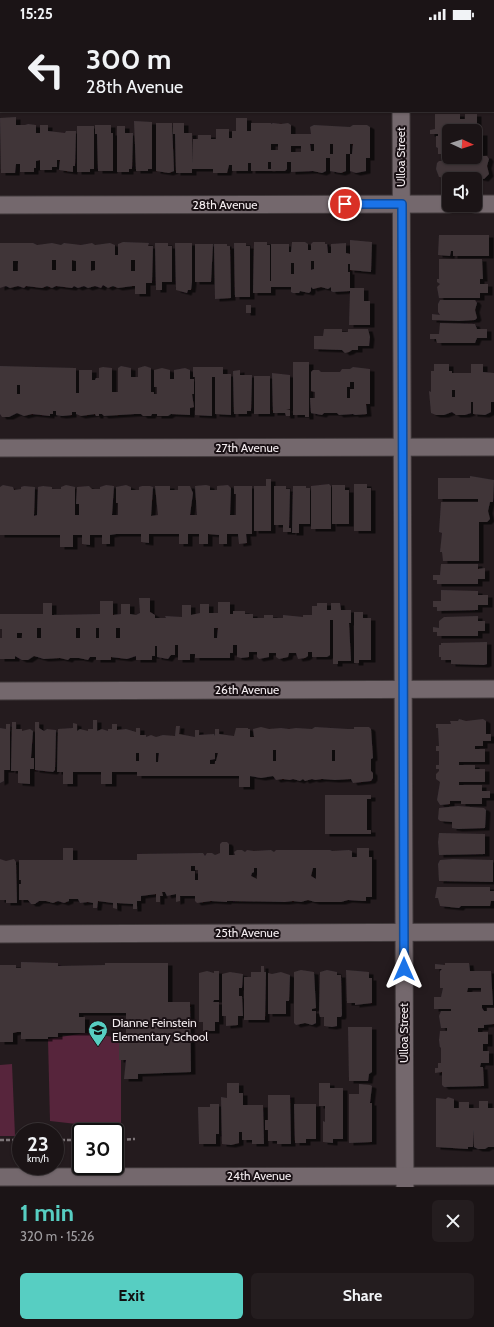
<!DOCTYPE html>
<meta charset="utf-8">
<style>
body{margin:0;font-family:Cabin,sans-serif;background:#241d1f;color:#f1f3f6;height:100vh;display:flex;flex-direction:column;font-size:15px;white-space:nowrap}
*{box-sizing:border-box;margin:0}
p{font-size:13px;color:#a09ea1}
.icon{flex:none;width:22px;height:22px;fill:none;stroke:currentColor;stroke-width:2;stroke-linecap:round;stroke-linejoin:round}
.map{position:relative;height:1159px;overflow:hidden}
.panel{display:flex;flex-direction:column;background:#1b1416;flex:1}
.panel>*{flex:none}
.hud{position:absolute;left:0px;top:0px;width:494px;height:84px;box-shadow:0 1px 3px #0004,0 0 0 1px #393335;background:#1b1416;color:#f1f3f6;overflow:hidden}
.needle{width:26px;rotate:93deg}
.controls{position:absolute;left:442px;top:96px;display:grid;gap:8px}
.controls a{display:grid;place-items:center;width:40px;height:40px;border-radius:6px;background:#1b1416;box-shadow:0 1px 3px #0004,0 0 0 1px #393335;font-size:20px}
.speed{position:absolute;left:12px;top:1095px;display:flex;gap:8px;font-size:20px;font-weight:700;text-align:center}
.speed>*{display:grid;place-content:center;width:52px;height:52px;border-radius:50%;background:#1b1416;box-shadow:0 1px 3px #0004,0 0 0 1px #393335;line-height:1}
.speed small{font-size:10px;font-weight:400}
.speed .limit{border:2px solid #111;border-radius:6px;background:#fff;color:#111}
.pin{position:absolute;display:grid;place-items:center;width:34px;height:34px;color:#fff;margin:-17px;border:2px solid #fff;border-radius:50%;box-shadow:0 1px 4px #0007}
.me{position:absolute;width:44px;margin:-22px;rotate:0deg;stroke-linejoin:round;filter:drop-shadow(0 0 3px #0008)}
.turn{display:flex;align-items:center;gap:14px;height:84px;padding:0 20px;font-size:18px}
.turn .icon{width:52px;height:52px;stroke-width:2.5}
.turn b{display:block;font-size:28px;line-height:34px}
.round{display:grid;place-items:center;flex:none;width:42px;height:42px;border-radius:6px;background:#241d1f}
.summary{display:flex;align-items:center;justify-content:space-between;height:68px;padding:0 20px}
h1{font-size:24px;font-weight:700;line-height:30px;color:#57cec2}
.cta{display:flex;gap:8px;margin-top:auto;padding:8px 20px}
.cta a{flex:1;height:46px;border-radius:6px;background:#57cec2;color:#111;font-size:16px;font-weight:700;line-height:46px;text-align:center}
.cta a+a{background:#241d1f;color:#f1f3f6}
.status{display:flex;justify-content:space-between;align-items:center;height:28px;padding:0 20px;background:#1b1416;direction:ltr}
.status svg{height:11px;fill:currentColor}
.map>svg:first-child{display:block}
</style>
<div class="status"><b>15:25</b><svg viewBox="0 0 49 12"><path d="M0 12V9h3v3zM5 12V6h3v6zM10 12V3h3v9zM15 12V0h3v12zM26 1h20v11H26zM47 4h2v5h-2z"/></svg></div>
<div class="map">
<svg width="494" height="1159" viewBox="0 0 494 1159">
<defs>
<filter id="shadow"><feDropShadow dx="4.5" dy="2.5" stdDeviation="0" flood-color="#0009"/></filter>
</defs>
<rect width="100%" height="100%" fill="#241b1e"/>
<g fill="#57253c">
<path d="M85,1005l36,5v91l-71,-8 -2,-82z"/>
<path d="M12,1036l3,72h-15v-71z"/>
</g>
<g fill="#3f3539" fill-rule="evenodd" filter="url(#shadow)">
<path d="M435,86h25v5h5v-5h12v19h6v20l-8,1v-23h-26v23h-11v-6l-2,-1v-11h2v-2h-8v-4l5,-1z"/>
<path d="M16,89v8h9l3,-1 8,1v8h4v-8h8v6l17,2 1,-2h10l-1,35h-2v6l-14,-2 1,-10h-3v7h-5v3h-12v-10l-4,1v7h-2v4h-14v-8h-4l-1,9h-14l-1,-55z"/>
<path d="M236,90h11v13h4v-8h20v1l2,-1 8,1 7,-1 3,2v9h20l-1,-7 4,-2 36,2 3,-2h14l3,2v31h-4v13l-10,2 -6,-2v-17h2l1,-10h-3v10h-4v17l-5,2 -11,-2v-13h-4v13l-4,2 -9,-2 -22,1v-10h-4v7l-2,2h-34v-8h-3v8h-16v-6h-3l-2,8h-14v-4h-21v4h-16l-1,-39h-2v-11h11v10h8l1,31v-25h5v-4h13v4h5v-10h13v9h3v-7h4zM271,116h7v6h-7zM310,116h4v7h-3zM330,116h3v10h-3zM291,118h10v6h-10zM268,134h3v7h-3z"/>
<path d="M134,93l18,1v47h-4v2h-12z"/>
<path d="M156,95h16l2,48 -5,2 -13,-2z"/>
<path d="M95,97h16v8h2v38h-15l-1,-37h-2z"/>
<path d="M77,98h17v43h-4v3h-13z"/>
<path d="M117,98h8v7h8l-1,36h-3v3h-12z"/>
<path d="M447,128h40l2,3 -2,7 2,8 -5,5 -10,-2 -1,2 -5,-2 -14,2 -15,-2 -3,-8 1,-6 2,-2h8z"/>
<path d="M439,207h50v21h-36v-5h-2l-1,5 -12,-1z"/>
<path d="M350,212l22,2 -1,30 -21,-2v-6h-2v8h2v16h14v13h6v24h-21l1,-34 -17,1 -2,-1v-4l-3,2 -7,-2 -8,2 -2,-2v4l-2,2 -9,-2 -1,2h-6l-2,-1v-5h-20v6h-18l1,-51h13v3h3v36h1v-37h18v8h2l1,-10h13l3,2v6h3v-6l2,-2h12v2h2l1,9h3v-9l15,-1v10l4,1zM311,233h3v8l-3,1zM291,235h3v11h-3z"/>
<path d="M123,214l26,1 -1,3h5l-1,37h-6v11h-11v-8h-2l-15,2 -5,-2 -5,2 -5,-3 -2,3 -6,-2 -7,2 -4,-2 -6,2 -4,-2 -2,2 -16,-2 -4,2 -5,-2 -5,2 -16,-2 -2,2 -6,-2 -8,2 -4,-2 -6,2v-45h33l4,2 15,-2 9,2 3,-2 17,2 11,-2 3,2 15,-2 5,2v10h3v-11zM52,232h4v10h-4zM72,232l4,1v10h-4zM131,232h4v11h-4zM13,233h5v10h-5zM91,233h4v9l-4,1z"/>
<path d="M155,215h13v3h4v36h-10v8h-6z"/>
<path d="M175,215h17v39l-1,8h-3l-1,3 -11,-3z"/>
<path d="M234,215h12v3h4v51h-15z"/>
<path d="M195,216h18l-2,38h-16z"/>
<path d="M214,216h13v2h3l1,52 -16,1z"/>
<path d="M439,231h43l1,20h-3v5h8v9h-8v5h-41l-2,-11 3,-3 -3,-2v-3h2z"/>
<path d="M440,272h35l2,3 -2,7 2,8 -2,2 -16,1 -27,-1v-6l8,1 -2,-3v-8z"/>
<rect x="246" y="277" width="5" height="8"/>
<path d="M440,295l35,1 2,5h10v9h-10l-2,5h-38l-1,-4h-6v-5h9z"/>
<path d="M324,301h18v3h6v-3h20l2,8 -1,9h-11v4h-6l-3,2 -4,1 -3,-3 -28,-1v-13h9z"/>
<path d="M293,334h16v55h-4v-2h-12z"/>
<path d="M434,336h15v7h3v2h19v-9h12v8l11,1v29h-3v10l-6,3 -12,-1v-12h-2v11l-6,2h-9l-4,-3 -8,3h-8l-5,-2 -2,-22 2,1v-21h3zM452,362h3v7h-3z"/>
<path d="M0,338l76,2v25h3v-23h13v10h3l1,-2h3v-10l4,-1 9,1v24h6v-24l3,-2 10,2v9h7v-9l7,-2 6,2v24h3v2h3v-7h-3v-17l8,-2 8,2v9h4v-9l11,-2 5,2v9h4v15h-2l2,13 -4,1v7l-19,-1 -3,2h-11v-2h-5l-1,2h-8l-2,-2h-6l-31,2 -2,-2h-3v2h-3l-1,-2 -14,2 -5,-2v-2h-4v3l-10,1 -6,-1v-4h-3v3h-3v2l-18,-2 -8,2 -7,-3 -8,4h-7l-2,-3zM17,357h3v9h-3z"/>
<path d="M193,339h30v7h8v41l-16,-1v-37h-3v39l-17,-1v-38h-2z"/>
<path d="M353,339l17,2v35h-4l1,10 -12,1 -2,-1 -14,1 -2,-2h-13l-2,2 -11,-2 -1,-15h5v-6l-4,-1v-19l2,-2h6l2,2h19l2,-3h8zM350,354h4v7h-4v9h-3v-11h3z"/>
<path d="M240,342v5h12l-1,36h-4v3h-13l-1,-43z"/>
<path d="M272,345l18,2v34l-4,1h4v6h-4l-1,-3h-12z"/>
<rect x="254" y="348" width="16" height="38"/>
<path d="M470,448l24,4 -1,22h-3l-2,9 2,8 -3,3h-8v39h-36l-1,-9h-2l2,-19 -3,-1 2,-30h37v-3h-40v-21h32z"/>
<path d="M266,451h5v52h-17v-45h12z"/>
<path d="M329,456l2,2v43h-20v-43z"/>
<path d="M354,456h13v4h4v43h-17z"/>
<path d="M3,457l10,2 1,3 7,-1v-2l3,-1 11,1 -1,29 3,-1 1,-28 5,-1 9,1v2h9v-2l5,-2 9,2v28h4v-11h-3l1,-17 12,-1 3,3h8v-2l6,-2 8,1 -2,29h6v-12h-2v-16l10,-2 5,2v3h8v-3l3,-1h8l3,1 -2,29 7,-1 -3,-29h15v4h8v-4h12l3,7 -3,22h7l-2,-29 11,-1 4,1v4h7v-4l11,-1 3,3 -1,27h6v-21h-2v-8h18v48h-6l1,9 -8,1 -1,-10h-11v10h-8v-9l-11,-1v10h-9v-10h-11v10h-9v-10h-30v9l-8,-1v-8h-25l-6,1v9h-8v-9h-12v10l-8,-1v-9h-9v12h-13v-12h-60v-48z"/>
<path d="M332,457h13v5h4v34h-17z"/>
<path d="M274,458h12v3h4l-1,39h2v4h-8v-7h-9z"/>
<path d="M293,458h13v2h4v36h-11v9h-7z"/>
<path d="M441,536h37v5l7,-1v11h-7v5h-41v-4h-4v-5h7z"/>
<path d="M441,562l37,1v4h10v10h-10v5l-41,1v-4h-4v-6h8z"/>
<path d="M139,570h11v14l5,3v3h11l-1,-2 17,1v-12h9v10l9,-2v-9h9v9h9v-11h12v12h3v-3h12v3h8v4h11v-3h9v3h10v-3l20,2v-2h9v-9h5v-3h10v7h4v-7h9l1,7h10v13h-2l2,38h-13v3h-5v-44h-3v35l-3,2h-15v-5h-4v4l-3,2 -7,1 -2,-6h-7l-1,4 -9,2 -3,-2v-4h-7v4l-10,2 -2,-2v-5h-8v5l-8,1 -4,-1v-12h-4v8h-3v5h-35v-4h-5v6h-12v-15h-3v10h-4l-3,4 -11,-2v-11h-2v10h-3v4h-16v-4l-9,3 -16,-2v3h-15v-3h-6l-2,3 -9,-2h-9l-2,2 -8,-2 -16,1 -10,-3 -6,4h-6l-7,-4v3h-15v-21h2v-9h-2v-15h43v-11h9v12l48,-1v-13h13v14l8,-1v-10h9v10l6,1 4,-2zM37,600h4v10h-4zM76,600h4v10h-4zM96,600h3v10h-3zM116,600h4v10h-4zM214,600h4l-1,10h-3zM17,605h5v5h-5z"/>
<path d="M354,584h9v6h8v42h-12v3h-5z"/>
<path d="M478,588v5h7v10h-7v5h-41v-4h-4v-5l6,1v-7l5,-4z"/>
<path d="M487,614v22l-3,1 -33,-1v-4h-10v-3h-2v-12h2v-2z"/>
<path d="M459,691l7,2 17,-2 3,2v13h5v7h-8v5h-8v3h10v13h-26v3h16v4h10v13h-26v3h23v6h8v7h-8v6h-21v-3h-11v3l-10,1 -3,-5 3,-18 -4,-3v-5l3,-3v-2h-3v-4h3v-14h-3v-5h3l-1,-18h-2v-4h15l-1,-3h8z"/>
<path d="M93,692h4v11l5,-2 6,2v-2h4v-5h5v6l9,-1 10,3v-4h4v7h6v2l5,-2 5,2 7,-2 12,1 1,-10h4l-1,8 16,3v-7h4v5l15,-1 1,2v-7h4v5l15,2 2,-8h12v1h2v8h4l-1,-8 8,-2 8,2 12,-1 8,1 7,-1 16,1 3,-2 33,2h6v-2h15l2,2 2,29 -2,1v12l2,2v5l-2,3 -18,2 -2,-4 -16,1 -13,-1 -7,1 -3,-1 -7,2 -2,-2 -3,2 -7,-2 -3,1 -7,-1 -7,1 -3,-4 -12,2 -11,-2v11h-11v-11h-102v-4h-25v12h-11v-12h-28v12h-10v-12h-6l1,-43 15,-1v-5l4,1v7l3,-2 8,2v-2h5zM273,722h3v11h-3zM332,722h3v11h-3zM136,725h3v8h-3zM156,725h3l-1,9h-2zM215,725h3l-2,8h-1v3h-5v-4l5,-1z"/>
<path d="M12,694h4v7h6v2l8,-2 3,2 -2,27h3v11h-4v15l-12,-1v-12h-7z"/>
<path d="M35,694h4v6l5,3 3,-2 9,1 -1,40 -2,2 -18,-2z"/>
<path d="M6,696h4v46h-6v11l-4,2v-55l6,1z"/>
<path d="M325,767h46v4h-4v31h4v4h-46z"/>
<path d="M458,778l26,2 2,2 -1,18 -27,1 -6,-1v-6l-12,-1 -2,-2 1,-11z"/>
<path d="M439,805l46,1v20l-46,1 -1,-13z"/>
<path d="M222,814h5l2,2v11h6l-1,-3 3,-2h5l3,2 2,-2 7,1 17,-1 3,2 2,-2h54l2,1 17,-1 3,1v6h5v-9h12v9h3v40h-6v4h-4l-14,-1 -7,2h-26l-7,-2 -7,2 -8,-1v-2v2l-8,1 -54,-1h-4v1l-16,-1 -14,2 -2,-2v-5h-15v5l-4,1v-8l-9,2 -2,-4h-3l1,4h-3v6h-4v-8l-15,2v5h-4v8h-4v-5l-16,-1v6l-4,-1v-5l-15,-2 -1,7h-4v-5l-5,-1 -8,1 -2,-4h-9v2l-5,2 -6,-2 -5,2 -7,-2h-7l-4,3h-4l-3,-4h-9v-16h2v-4h-2v-20h44v-12h10v12h64v-6l66,-1 2,3 2,-3h5l3,2 5,-2v-9zM191,838h4v4h3v10h-3v-9h-4zM254,840h3v11l-6,-3 1,-3 2,-1zM313,840h3v11l-5,-3z"/>
<path d="M0,831l6,2 8,-2 2,3 1,41h-11v-3h-6z"/>
<path d="M453,831l40,1v22l-54,-1 -1,-17 2,-4z"/>
<path d="M437,859h53v4h4v10h-3l-1,5h-29l-2,2 -19,-2 -2,-8h-3z"/>
<path d="M21,934l37,1v3l47,-1v-2h63v39h22l1,70 -53,2v5h-14l2,-19h-7v-22h7v-25h-47v4h6v16h-27v4h-10v2h-27v-7h-4l-4,1v9h-13v-77h16v3h5z"/>
<path d="M445,935h24l1,8h21l2,34h-11v3l2,3h3v-3h7v16l-10,1v3h-6v4h10v12h-5v7h6v12h-8l-1,4h3l1,19 -40,1 -2,-2v-13l-7,1v-5h3v-5h3v-16l-1,1 -1,-8 1,-9h7v-3h-6l-2,-12 2,-5h10v-2h-17v-12h7l2,-9h-3v-17l2,-2h-7v-5l10,1zM468,960h13v4h-14z"/>
<path d="M261,938h3v6h2l-1,48h-21v-43h7v-5h10z"/>
<path d="M301,942l13,2 2,36 -4,1v2h4v12l-4,2 -7,-2 -9,2 -2,-2v-51z"/>
<path d="M327,942l10,2v3h4l1,40 -1,2h-4v9l-5,1 -8,-1v-9h-4l-1,-4 1,-41z"/>
<path d="M346,942l23,2v6h3v25l-17,2v-2h-8z"/>
<path d="M207,943l7,2v-2h5v29h-5l-1,2h6v20h-4v9h-12v-9h-4v-49z"/>
<path d="M230,944l13,2 -1,14h-3v8h3l1,20h-5v9l-12,1v-10h-4v-42z"/>
<path d="M281,944l9,3 -1,26h-3v13h-18v-41l4,1z"/>
<path d="M348,999h24v45l-3,2 -1,7h-19z"/>
<path d="M227,1055h12v10h4v12h20l1,39h-12v-4h-10v-8h-3v11l-8,2 -9,-1 -1,-47 6,1z"/>
<path d="M319,1055h11v5h13v51h-10v4l-10,-1v-21l2,1v-16h-6z"/>
<path d="M359,1056l11,1 2,1 -2,17h2v39l-23,1v-49h10z"/>
<path d="M268,1067h22l1,49h-14v-3h-9v-11h-3v-10h3z"/>
<path d="M448,1069l6,2v9h5v-6h10v6h10v-7h9v7h6v39h-6l-3,2h-7l-4,-2 -1,-17v17h-5v2l-32,-2v-49l10,1z"/>
<path d="M210,1076h9v30h-3v10h-17l-1,-37h12z"/>
<path d="M294,1076h22v35h-10v4h-11z"/>
</g>
<g fill="none" stroke-linecap="round" stroke-linejoin="round">
<defs>
<g id="street">
<path d="M401,0v1"/>
<path d="M401,83l4,1076"/>
<path d="M475,176h19"/>
<path d="M0,177l449,-1"/>
<path d="M0,420l494,-1"/>
<path d="M0,663l494,-2"/>
<path d="M0,906l494,-2"/>
<path d="M0,1149l494,-1"/>
</g>
</defs>
<use href="#street" stroke="#40393b" stroke-width="19"/>
<g stroke="#7d7578" stroke-width="2.5" stroke-dasharray="4 2" stroke-linecap="butt">
<path d="M0,1112h21"/>
<path d="M55,1112h26"/>
<path d="M115,1112l20,-1"/>
</g>
<use href="#street" stroke="#74686d" stroke-width="17"/>
</g>
<g fill="none" stroke-linecap="round" stroke-linejoin="round">
<defs>
<path id="route" d="M345,176h57l2,765"/>
</defs>
<use href="#route" stroke="#114b97" stroke-width="10"/>
<use href="#route" stroke="#1a73e8" stroke-width="7"/>
</g>
<defs>
<symbol id="school-pin" viewBox="-11 -11 22 30"><path d="M0 17L-7.5 6A9.5 9.5 0 1 1 7.5 6Z" fill="#57cec2" stroke="#1a1115"/><path d="M0-5L7-2L0 1L-7-2ZM-4 1L0 2.5L4 1V4Q0 6-4 4Z" fill="#111"/></symbol>
</defs>
<g fill-rule="evenodd">
<use href="#school-pin" x="87" y="991" width="22" height="30"/>
</g>
<g text-anchor="middle" stroke-width="4" stroke-linejoin="round" paint-order="stroke">
<g font-size="12" fill="#f4edf0" stroke="#1a1115">
<text transform="translate(401 129) rotate(-90)" y="4">Ulloa Street</text>
<text x="225" y="181">28th Avenue</text>
<text x="247" y="424">27th Avenue</text>
<text x="247" y="666">26th Avenue</text>
<text x="247" y="909">25th Avenue</text>
<text transform="translate(404 1005) rotate(-90)" y="4">Ulloa Street</text>
<text x="259" y="1152">24th Avenue</text>
</g>
<g font-size="12" fill="#f4edf0" stroke="#1a1115" text-anchor="start">
<text x="112" y="999">Dianne Feinstein<tspan x="112" dy="14">Elementary School</tspan></text>
</g>
</g>
</svg>
<div class="controls">
<a><svg class="needle" viewBox="-14 -14 28 28"><path d="M0-13l5 13h-10z" fill="#e53935"/><path d="M0 13l5-13h-10z" fill="#a09ea1"/></svg></a>
<a><svg class="icon" aria-label="sound" viewBox="0 0 24 24"><path d="M4 9h4l5-4v14l-5-4H4zM17 9q2 3 0 6"/></svg></a>
</div>
<div class="speed"><div>23<small>km/h</small></div><div class="limit">30</div></div>
<div class="pin" style="left:345px;top:176px;background:#d93025"><svg class="icon" aria-label="arrive" viewBox="0 0 24 24"><path d="M6 21V4h12l-3 4 3 4H6"/></svg></div>
<svg class="me" style="left:404px;top:941px" viewBox="-20 -20 40 40"><path d="M0-17L14 15 0 8-14 15z" fill="#1a73e8" stroke="#fff" stroke-width="4"/></svg>
<div class="hud">
<div class="turn"><svg class="icon" aria-label="left" viewBox="0 0 24 24"><path d="M17 20v-9H6M10 6l-5 5 5 5"/></svg><div><b>300 m</b>28th Avenue</div></div>
</div>
</div>
<section class="panel">
<div class="summary"><div><h1>1 min</h1><p>320 m · 15:26</p></div><a class="round"><svg class="icon" aria-label="close" viewBox="0 0 24 24"><path d="M6 6l12 12M18 6L6 18"/></svg></a></div>
<div class="cta"><a>Exit</a><a>Share</a></div>
</section>
